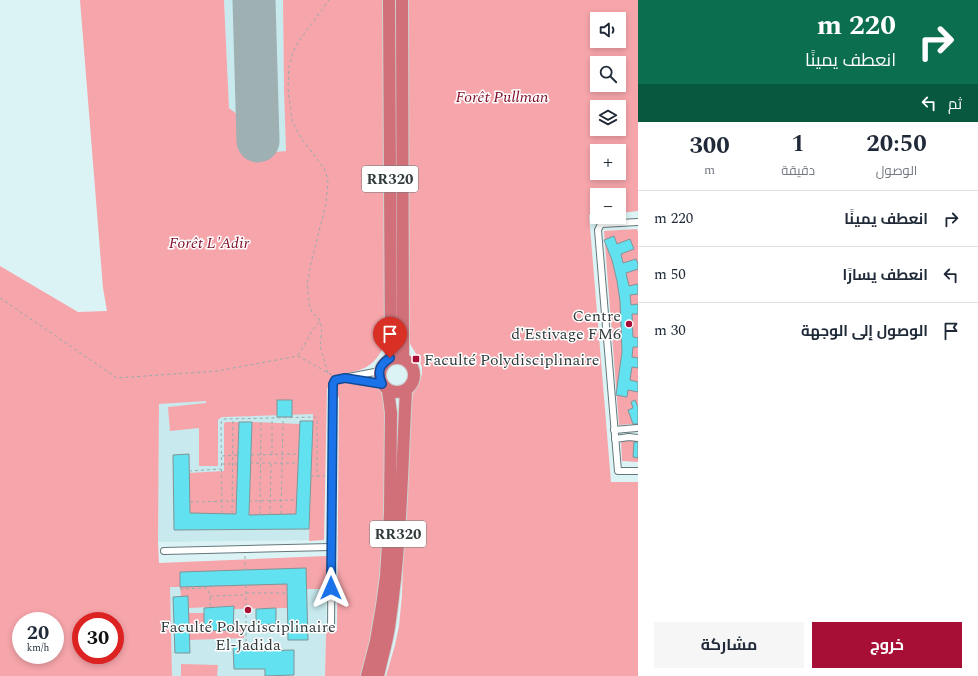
<!DOCTYPE html>
<html lang="ar">
<meta charset="utf-8">
<style>
body{margin:0;font-family:Spectral,Cairo,serif;background:#f6f6f7;color:#1f2937;direction:rtl;height:100vh;display:flex;flex-direction:column;font-size:15px;white-space:nowrap}
*{box-sizing:border-box;margin:0}
p{font-size:13px;color:#747a83}
.icon{flex:none;width:22px;height:22px;fill:none;stroke:currentColor;stroke-width:2;stroke-linecap:round;stroke-linejoin:round}
.map{position:relative;flex:1;overflow:hidden;direction:ltr}
.side{display:flex;flex-direction:column;background:#fff;width:340px}
.side>*{flex:none}
.hud{background:#0b6e4f;color:#fff;overflow:hidden}
.buttons{position:absolute;left:590px;top:12px;display:grid;gap:8px}
.buttons a{display:grid;place-items:center;width:36px;height:36px;border-radius:0px;background:#fff;box-shadow:0 2px 6px #0003;font-size:20px}
.speed{position:absolute;left:12px;top:612px;display:flex;gap:8px;font-size:20px;font-weight:700;text-align:center}
.speed>*{display:grid;place-content:center;width:52px;height:52px;border-radius:50%;background:#fff;box-shadow:0 2px 6px #0003;line-height:1}
.speed small{font-size:10px;font-weight:400}
.speed .limit{border:6px solid #d22;background:#fff;color:#111}
.pin{position:absolute;display:grid;place-items:center;width:34px;height:34px;color:#fff;margin:-41px -17px;border-radius:50% 50% 50% 0;rotate:-45deg;box-shadow:0 0 4px #0007}
.pin .icon{rotate:45deg}
.me{position:absolute;width:44px;margin:-22px;rotate:0deg;stroke-linejoin:round;filter:drop-shadow(0 0 3px #0008)}
.turn{display:flex;align-items:center;gap:14px;height:84px;padding:0 16px;font-size:18px}
.turn .icon{width:52px;height:52px;stroke-width:2.5}
.turn b{display:block;font-size:28px;line-height:34px}
.then{display:flex;align-items:center;height:38px;padding:0 16px;background:#0003;gap:8px;font-size:15px}
.eta{display:flex;justify-content:space-evenly;align-items:center;height:68px;text-align:center}
.eta b{font-size:24px;font-weight:700;line-height:28px}
.primary-button{display:flex;gap:8px;margin-top:auto;padding:8px 16px}
.primary-button a{flex:1;height:46px;border-radius:0px;background:#a70f37;color:#fff;font-size:16px;font-weight:700;line-height:46px;text-align:center}
.primary-button a+a{background:#f6f6f7;color:#1f2937}
ul{padding:0;list-style:none}
li{display:flex;align-items:center;gap:12px;height:56px;padding:0 16px;border-top:1px solid #e0e1e3}
li div{flex:1}
li b{display:block;font-size:15px}
li em{font-style:normal}
main{display:flex;flex:1;min-height:0}
.map>svg:first-child{display:block}
</style>
<main>
<section class="side">
<div class="hud">
<div class="turn"><svg class="icon" aria-label="right" viewBox="0 0 24 24"><path d="M7 20v-9h11M14 6l5 5-5 5"/></svg><div><b>220 m</b>انعطف يمينًا</div></div>
<div class="then">ثم<svg class="icon" aria-label="left" viewBox="0 0 24 24"><path d="M17 20v-9H6M10 6l-5 5 5 5"/></svg></div>
</div>
<div class="eta">
<div><b>20:50</b><p>الوصول</p></div>
<div><b>1</b><p>دقيقة</p></div>
<div><b>300</b><p>m</p></div>
</div>
<ul>
<li><svg class="icon" aria-label="right" viewBox="0 0 24 24"><path d="M7 20v-9h11M14 6l5 5-5 5"/></svg><div><b>انعطف يمينًا</b></div><em>220 m</em></li>
<li><svg class="icon" aria-label="left" viewBox="0 0 24 24"><path d="M17 20v-9H6M10 6l-5 5 5 5"/></svg><div><b>انعطف يسارًا</b></div><em>50 m</em></li>
<li><svg class="icon" aria-label="arrive" viewBox="0 0 24 24"><path d="M6 21V4h12l-3 4 3 4H6"/></svg><div><b>الوصول إلى الوجهة</b></div><em>30 m</em></li>
</ul>
<div class="primary-button"><a>خروج</a><a>مشاركة</a></div>
</section>
<div class="map">
<svg width="638" height="676" viewBox="0 0 638 676">
<rect width="100%" height="100%" fill="#dcf3f5"/>
<g fill="#c8e9ed">
<path d="M224,0h59l1,91 2,60 -11,1 -11,-5 -15,-12 -6,-16 -14,-11z"/>
<path d="M326,388l-2,152 -166,2 1,-138 78,-6z"/>
<path d="M327,556l-2,120h-153l-3,-113z"/>
</g>
<g fill="#f6a5aa" fill-rule="evenodd">
<path d="M80,0h144l5,108 14,11 6,16 15,12 11,5 11,-1 -2,-60 -1,-91h103l-1,343c-4,11 -12,22 -23,26 -7,3 -14,3 -21,7l9,7 20,2 9,4 5,7 3,11 -2,121 -9,78 -6,43 -7,27h-38l1,-44 11,-1 2,-233 -2,-4 -10,-6 -3,152 -15,1 4,-127 -90,3 -3,1 -2,2v46h-19v-38l-29,3 -2,-24 38,-4v-2l-47,3 -1,138 1,21 168,-7v33h-20l-1,-8 -19,3v24l-53,1 -1,-3 -44,2 -1,-12h-7l-1,-9h-10l2,89h-172v-410l78,46 29,-1 -4,-23zM21,621h34v34h-34zM81,621h34v34h-34z"/>
<path d="M406,0h232v211l-19,2v-18h-22v19l-8,1 22,267h27v194h-252l9,-31 4,-19 3,-31 6,-180 2,-16 10,-19 2,-6v-7l-4,-10 -8,-13 -2,-9zM597,19h22v22h-22zM597,63h22v22h-22zM597,107h22v22h-22zM597,151h22v22h-22z"/>
<path d="M637,229l1,3v197l-4,-2 -2,-3 -13,1 -15,-194z"/>
<path d="M225,422h14l-3,92 -46,-1 -1,-40 35,-2v-47z"/>
<path d="M252,422l48,2 -4,90 -47,1z"/>
<path d="M638,436v26l-16,-1 -1,-20 13,-1z"/>
<path d="M189,613h15v18l29,-1v-6h11v14l-55,2z"/>
<path d="M181,664l37,1 -1,11h-36z"/>
</g>
<g fill="none" stroke-linecap="round" stroke-linejoin="round">
<path stroke="#9eb0b2" stroke-width="43" d="M254,0l4,141"/>
</g>
<g fill="#62e2f0" stroke="#7f9497">
<path d="M614,236l3,8 13,-5 4,10 -13,5 2,9 13,-4 2,5v5l-12,4 3,13 9,-2v10l-8,1 1,10 7,-1v10h-6l1,23 5,1v9h-5l-1,10 6,1v10l-6,-1 -2,13 8,2v10l-10,-2 -1,7 -11,-2 6,-43 -2,-51 -3,-20 -5,-21 -8,-20z"/>
<rect x="277" y="400" width="15" height="17"/>
<path d="M635,400l3,7v17h-5l-5,-14 5,-2 -2,-6z"/>
<path d="M300,421h13l-4,108 -135,1 -1,-75 16,-1 1,59 46,1 3,-92h13l-3,93 47,-1z"/>
<path d="M634,442h4v16l-5,-1z"/>
<path d="M306,568l2,72h-20l-1,-56 -107,3v-15z"/>
<path d="M188,596l2,57h-15l-2,-56z"/>
<path d="M234,606l-1,24 -29,1v-23z"/>
<path d="M276,608v16l-20,1v-16z"/>
<path d="M233,645h24v6l37,-1v25l-29,1v-7h-31z"/>
</g>
<g fill="none" stroke-linecap="round" stroke-linejoin="round">
<defs>
<g id="street">
<path d="M638,222l-37,2 -3,6 20,241h20"/>
<path d="M349,379l33,5"/>
<path d="M614,430l23,-2"/>
<path d="M615,439l14,-2 9,1"/>
<path d="M164,551l167,-4"/>
<path d="M331,629l2,-245 2,-3 3,-2 42,-8"/>
</g>
<g id="highway">
<path d="M389,0l2,358"/>
<path d="M402,0l1,358"/>
<circle cx="397" cy="375" r="17"/>
<path d="M367,676l9,-35 6,-35 4,-30 4,-63 1,-100 -3,-23"/>
<path d="M378,676c4,-19 10,-37 12,-56 11,-76 12,-154 16,-230"/>
</g>
</defs>
<use href="#street" stroke="#64787b" stroke-width="8"/>
<use href="#highway" stroke="#ced0d0" stroke-width="14"/>
<g stroke="#99aaac" stroke-width="1" stroke-dasharray="3 3" stroke-linecap="butt">
<path d="M0,298l117,80 100,-7 81,-15 34,19"/>
<path d="M298,355c8,-11 12,-24 22,-33"/>
<path d="M328,373l-8,-27 2,-18 -4,-11 -5,-3 -3,-6 -3,-23 4,-22 15,-59 2,-24 -4,-12 -23,-30 -9,-17 -4,-33 1,-21 4,-15 6,-11 30,-41"/>
<path d="M272,454v-35"/>
<path d="M251,455l47,-1"/>
<path d="M222,456l16,-1"/>
<path d="M250,463h48"/>
<path d="M222,464h15"/>
<path d="M189,471l32,-2"/>
<path d="M311,476h14"/>
<path d="M249,501l47,-1"/>
<path d="M190,502l46,-1"/>
<path d="M222,514l-1,-90 1,-4 2,-1 91,-2 2,2v57"/>
<path d="M232,514l1,-95"/>
<path d="M281,514l2,-95"/>
<path d="M260,515l1,-96"/>
<path d="M270,515l1,-52"/>
<path d="M245,556v14"/>
<path d="M246,585v60"/>
<path d="M180,589l26,-1 2,1 2,7 36,-1"/>
<path d="M246,593h41"/>
<path d="M210,597v11"/>
</g>
<use href="#street" stroke="#fff" stroke-width="6"/>
<use href="#highway" stroke="#d17078" stroke-width="12"/>
</g>
<g fill="none" stroke-linecap="round" stroke-linejoin="round">
<defs>
<path id="route" d="M331,588l2,-204 2,-4 10,-2 37,6c-5,-12 -3,-19 8,-26"/>
</defs>
<use href="#route" stroke="#114b97" stroke-width="10"/>
<use href="#route" stroke="#1a73e8" stroke-width="7"/>
</g>
<g fill="#a70f37" stroke="#fff" stroke-width="1.5">
<circle cx="629" cy="324" r="4"/>
<rect x="412" y="355" width="8" height="8" rx="2"/>
<circle cx="248" cy="610" r="4"/>
</g>
<g text-anchor="middle" stroke-width="3" stroke-linejoin="round" paint-order="stroke">
<g fill="#fff" stroke="#707676" stroke-width="1">
<rect x="362" y="166" width="56" height="26" rx="3"/>
<rect x="370" y="521" width="56" height="26" rx="3"/>
</g>
<g font-size="15" font-weight="bold" fill="#323b3c">
<text x="390" y="184">RR320</text>
<text x="398" y="539">RR320</text>
</g>
<g font-size="16" font-style="italic" fill="#7f0e29" stroke="#fff">
<text x="502" y="102">Forêt Pullman</text>
<text x="209" y="248">Forêt L'Adir</text>
</g>
<g font-size="16" fill="#323b3c" stroke="#fff" text-anchor="end">
<text x="621" y="321">Centre<tspan x="621" dy="18">d'Estivage FM6</tspan></text>
<text x="424" y="365" text-anchor="start">Faculté Polydisciplinaire</text>
<text x="248" y="632" text-anchor="middle">Faculté Polydisciplinaire<tspan x="248" dy="18">El-Jadida</tspan></text>
</g>
</g>
</svg>
<div class="buttons">
<a><svg class="icon" aria-label="sound" viewBox="0 0 24 24"><path d="M4 9h4l5-4v14l-5-4H4zM17 9q2 3 0 6"/></svg></a>
<a><svg class="icon" aria-label="search" viewBox="0 0 24 24"><circle cx="10" cy="10" r="6"/><path d="M15 15l6 6"/></svg></a>
<a><svg class="icon" aria-label="layers" viewBox="0 0 24 24"><path d="M12 4l9 5-9 5-9-5zM3 14l9 5 9-5"/></svg></a>
<a>+</a>
<a>−</a>
</div>
<div class="speed"><div>20<small>km/h</small></div><div class="limit">30</div></div>
<div class="pin" style="left:390px;top:358px;background:#d93025"><svg class="icon" aria-label="arrive" viewBox="0 0 24 24"><path d="M6 21V4h12l-3 4 3 4H6"/></svg></div>
<svg class="me" style="left:331px;top:588px" viewBox="-20 -20 40 40"><path d="M0-17L14 15 0 8-14 15z" fill="#1a73e8" stroke="#fff" stroke-width="4"/></svg>
</div>
</main>
